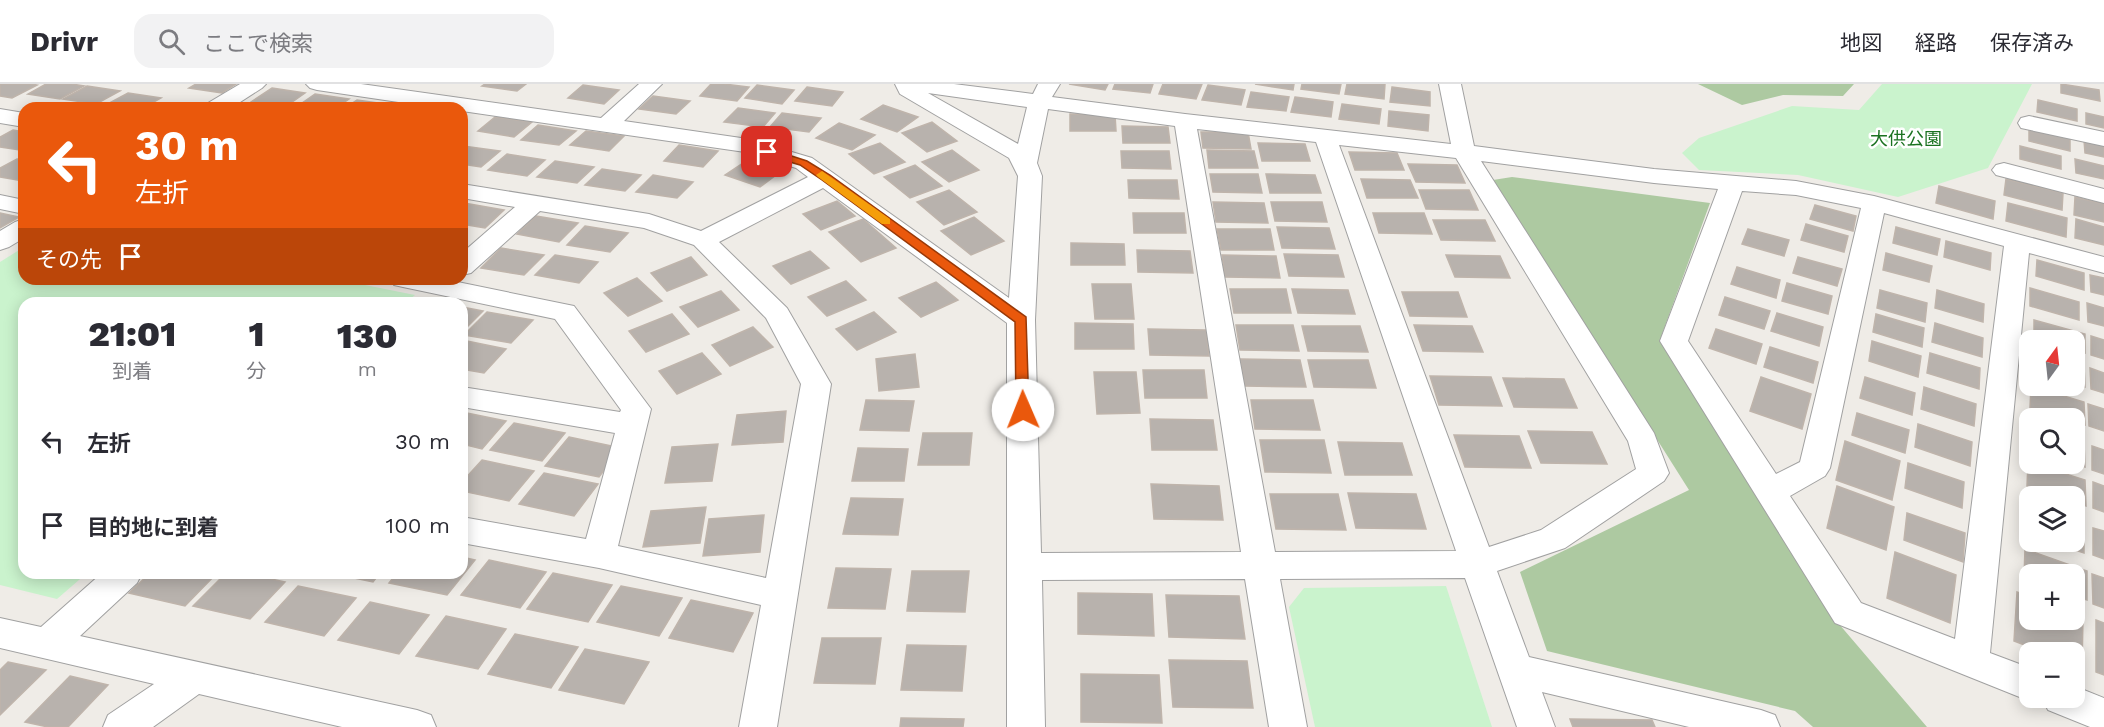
<!DOCTYPE html>
<html lang="ja">
<meta charset="utf-8">
<style>
body{margin:0;font-family:"Work Sans","Noto Sans JP",sans-serif;background:#f2f2f3;color:#2b2b33;height:100vh;display:flex;flex-direction:column;font-size:22px;white-space:nowrap}
*{box-sizing:border-box;margin:0}
p{font-size:20px;color:#7c7c81}
.icon{flex:none;width:33px;height:33px;fill:none;stroke:currentColor;stroke-width:2;stroke-linecap:round;stroke-linejoin:round}
.map{position:relative;flex:1;overflow:hidden}
.details{position:absolute;left:18px;top:213px;width:450px;height:282px;display:flex;flex-direction:column;background:#fff;border-radius:18px;box-shadow:0 3px 15px #0003}
.details>*{flex:none}
.banner{position:absolute;left:18px;top:18px;width:450px;height:183px;border-radius:18px;box-shadow:0 3px 15px #0003;background:#ea580c;color:#fff;overflow:hidden}
.needle{width:39px;rotate:15deg}
.buttons{position:absolute;left:2019px;top:246px;display:grid;gap:12px}
.buttons a{display:grid;place-items:center;width:66px;height:66px;border-radius:12px;background:#fff;box-shadow:0 3px 15px #0003;font-size:30px}
.pin{position:absolute;display:grid;place-items:center;width:51px;height:51px;color:#fff;margin:-26px;border-radius:12px;box-shadow:0 3px 9px #0006}
.me{position:absolute;width:66px;margin:-33px;rotate:359deg;stroke-linejoin:round;filter:drop-shadow(0 0 4px #0008)}
.turn{display:flex;align-items:center;gap:21px;height:126px;padding:0 18px;font-size:27px}
.turn .icon{width:78px;height:78px;stroke-width:2.5}
.turn b{display:block;font-size:42px;line-height:51px}
.then{display:flex;align-items:center;height:57px;padding:0 18px;background:#0003;gap:12px;font-size:22px}
.eta{display:flex;justify-content:space-evenly;align-items:center;height:102px;text-align:center}
.eta b{font-size:36px;font-weight:800;line-height:42px}
ul{padding:0;list-style:none}
li{display:flex;align-items:center;gap:18px;height:84px;padding:0 18px}
li div{flex:1}
li b{display:block;font-size:22px}
li em{font-style:normal}
header{display:flex;align-items:center;gap:36px;box-sizing:border-box;height:84px;padding:0 30px;background:#fff;border-bottom:2px solid #e1e1e2}
header strong{font-size:28px}
nav{display:flex;gap:33px;margin-inline-start:auto;font-size:21px}
.search{width:420px;height:54px;background:#f2f2f3;display:flex;align-items:center;gap:15px;box-sizing:border-box;padding:0 21px;border-radius:18px;color:#7c7c81;font-size:22px}
.map>svg:first-child{display:block}
</style>
<header>
<strong>Drivr</strong>
<div class="search"><svg class="icon" aria-label="search" viewBox="0 0 24 24"><circle cx="10" cy="10" r="6"/><path d="M15 15l6 6"/></svg>ここで検索</div>
<nav><a>地図</a><a>経路</a><a>保存済み</a></nav>
</header>
<div class="map">
<svg width="2104" height="643" viewBox="0 0 2104 643">
<rect width="100%" height="100%" fill="#efece7"/>
<g fill="#adc9a1">
<path d="M1698,0h156l-11,12 -60,-1 -41,10z"/>
<path d="M1512,93l198,26 -49,134 172,280 94,110h-114l-18,-16 -248,-60 -27,-79 169,-82 -196,-310z"/>
</g>
<g fill="#caf3cd">
<path d="M1882,0h150l-44,84 -90,29 -100,-22 -99,-5 -17,-17 17,-15 93,-32 67,4z"/>
<path d="M24,163v32h311l80,16 -10,8h-381v270h63l-30,26 -57,-14v-323z"/>
<path d="M1446,502l46,141h-177l-26,-120 15,-19z"/>
</g>
<g fill="#b8b2ad" stroke="#bfb4ab" stroke-width="1.5">
<path d="M0,0h31l6,1 -25,13 -12,-2z"/>
<path d="M46,0h26l12,2 -24,13 -32,-5z"/>
<path d="M196,0h40l-14,9 -33,-5z"/>
<path d="M485,0h41l-9,7 -35,-5z"/>
<path d="M711,0h13l25,3 -12,14 -37,-5z"/>
<path d="M1069,0h39l-3,6z"/>
<path d="M1115,0h38l-3,9 -37,-4z"/>
<path d="M1163,0h39l-6,15 -37,-5z"/>
<path d="M1255,0h39l-1,6z"/>
<path d="M1302,0h39l-2,10 -38,-5z"/>
<path d="M1347,0h38l-1,15 -39,-5z"/>
<path d="M2061,0l38,6 1,11 -39,-8z"/>
<path d="M583,1l36,5 -15,14 -36,-6z"/>
<path d="M757,1l37,5 -12,14 -37,-6z"/>
<path d="M1208,1l37,5 -4,15 -39,-5z"/>
<path d="M87,2l33,5 -24,13 -33,-5z"/>
<path d="M807,3l36,5 -11,14 -37,-5z"/>
<path d="M1392,3l38,5v14l-40,-4z"/>
<path d="M272,4l33,5 -20,14 -34,-5z"/>
<path d="M1251,8l38,5 -3,14 -39,-4z"/>
<path d="M128,9l33,5 -18,10 -39,-2z"/>
<path d="M315,10l34,5 -13,9h-41z"/>
<path d="M653,12l37,5 -14,13 -37,-5z"/>
<path d="M1295,13l38,5 -2,15 -40,-5z"/>
<path d="M357,16l35,5 -4,3h-43z"/>
<path d="M2038,16l39,9v12l-40,-9z"/>
<path d="M1342,20l39,5 -2,15 -40,-5z"/>
<path d="M883,21l35,12 -21,15 -36,-13z"/>
<path d="M738,24l37,5 -12,14 -39,-5z"/>
<path d="M1389,27l40,4 -1,16 -40,-5z"/>
<path d="M782,29l39,5 -12,14 -39,-5z"/>
<path d="M2086,29l18,4v11l-18,-4z"/>
<path d="M1070,30l45,1 1,16h-46z"/>
<path d="M495,33l37,5 -18,15 -36,-6z"/>
<path d="M932,38l25,19 -30,11 -25,-19z"/>
<path d="M839,39l36,12 -23,15 -36,-12z"/>
<path d="M538,41l38,6 -17,14 -38,-5z"/>
<path d="M1122,42l46,1 2,16h-47z"/>
<path d="M2029,45l41,9v13l-41,-10z"/>
<path d="M13,46l11,2v16l-4,2 -20,-3v-10z"/>
<path d="M586,47l38,5 -15,15 -39,-6z"/>
<path d="M1201,48h47l3,17 -48,-1z"/>
<path d="M2084,56l20,5v12l-19,-4z"/>
<path d="M880,59l25,19 -31,12 -25,-20z"/>
<path d="M1258,59l47,1 5,17h-48z"/>
<path d="M679,61l39,6 -15,16 -39,-6z"/>
<path d="M462,62h1l37,5 -19,16 -19,-3z"/>
<path d="M2020,62l41,10v13l-41,-10z"/>
<path d="M952,66l27,20 -30,12 -27,-20z"/>
<path d="M1207,66l47,1 4,17h-49z"/>
<path d="M1121,67h48l2,18 -49,-1z"/>
<path d="M1349,68l48,1 7,17h-49z"/>
<path d="M507,70l38,6 -18,16 -39,-6z"/>
<path d="M17,75l7,1v21l-24,-4v-9z"/>
<path d="M2075,75l29,7v13l-28,-6z"/>
<path d="M555,77l39,6 -17,16 -40,-6z"/>
<path d="M746,77l34,11 -20,15 -35,-12z"/>
<path d="M1408,80l49,1 8,18 -49,-1z"/>
<path d="M915,81l27,21 -32,12 -26,-21z"/>
<path d="M602,85l39,6 -16,16 -40,-6z"/>
<path d="M1210,90h48l4,19 -49,-1z"/>
<path d="M1266,90l49,1 6,18h-51z"/>
<path d="M653,91l40,7 -16,16 -41,-6z"/>
<path d="M1361,95l49,1 8,18h-51z"/>
<path d="M2006,95l57,14 -1,17 -58,-15z"/>
<path d="M1128,96h49l2,19 -50,-1z"/>
<path d="M1939,102l56,15 -2,18 -57,-16z"/>
<path d="M949,106l28,22 -33,13 -27,-23z"/>
<path d="M1419,106h50l9,20 -52,-1z"/>
<path d="M2075,113l29,7v18l-30,-7z"/>
<path d="M837,117l18,15 -34,14 -18,-16z"/>
<path d="M1213,118l51,1 4,20 -52,-1z"/>
<path d="M1271,118h51l5,20 -52,-1z"/>
<path d="M464,119l40,7 -19,18 -23,-4v-19z"/>
<path d="M2008,119l59,15 -1,19 -60,-16z"/>
<path d="M1815,121l41,11 -3,15 -43,-12z"/>
<path d="M0,129l19,4 -19,11z"/>
<path d="M1133,129h51l2,20h-52z"/>
<path d="M1373,129h51l8,21 -53,-1z"/>
<path d="M536,132l42,7 -19,19 -42,-8z"/>
<path d="M974,133l30,24 -33,14 -30,-24z"/>
<path d="M863,135l33,29 -35,14 -32,-30z"/>
<path d="M2076,135l28,8v18l-29,-7z"/>
<path d="M1433,136h52l10,21 -54,-1z"/>
<path d="M1806,140l42,12 -4,16 -43,-12z"/>
<path d="M585,142l43,7 -18,19 -43,-7z"/>
<path d="M1277,143l52,1 6,21 -53,-1z"/>
<path d="M1896,143l44,12 -3,16 -44,-12z"/>
<path d="M1217,145h53l4,21h-53z"/>
<path d="M1748,145l41,11 -5,16 -42,-12z"/>
<path d="M1946,157l45,12 -1,17 -46,-13z"/>
<path d="M1071,159l53,1 1,21h-54z"/>
<path d="M501,164l43,7 -20,20 -43,-7z"/>
<path d="M1137,166l53,1 3,22 -55,-1z"/>
<path d="M810,167l19,17 -38,16 -18,-18z"/>
<path d="M1886,169l46,13 -3,16 -46,-12z"/>
<path d="M1284,170l54,1 6,22 -55,-1z"/>
<path d="M555,171l43,7 -19,21 -44,-8z"/>
<path d="M1222,171l54,1 4,22 -55,-1z"/>
<path d="M1446,171l54,1 10,22 -55,-1z"/>
<path d="M691,173l16,18 -40,16 -16,-18z"/>
<path d="M1798,173l44,12 -5,17 -44,-13z"/>
<path d="M2037,176l47,13v17l-48,-14z"/>
<path d="M1737,183l43,13 -4,18 -45,-14z"/>
<path d="M2090,191l14,3v17l-13,-3z"/>
<path d="M637,194l25,23 -34,15 -24,-23z"/>
<path d="M846,197l20,19 -39,16 -19,-19z"/>
<path d="M936,198l22,18 -37,17 -22,-19z"/>
<path d="M1787,199l45,13 -4,18 -46,-13z"/>
<path d="M1092,200h39l3,35h-39z"/>
<path d="M2030,204l49,14v18l-49,-14z"/>
<path d="M1230,205h56l5,24h-57z"/>
<path d="M1292,205l56,1 7,24 -57,-1z"/>
<path d="M1880,206l47,13 -2,19 -48,-14z"/>
<path d="M1937,206l47,14 -1,18 -48,-14z"/>
<path d="M721,207l18,19 -41,17 -18,-20z"/>
<path d="M1402,208h56l9,25 -57,-1z"/>
<path d="M1725,213l45,14 -6,18 -45,-14z"/>
<path d="M2087,219l17,5v18l-16,-4z"/>
<path d="M462,223l21,4 -21,21z"/>
<path d="M487,228l46,8 -22,23 -47,-8z"/>
<path d="M874,228l22,20 -39,18 -21,-21z"/>
<path d="M1777,229l46,14 -4,19 -48,-15z"/>
<path d="M672,230l17,20 -43,18 -17,-21z"/>
<path d="M1876,230l48,14 -2,19 -49,-15z"/>
<path d="M2034,236l51,14v19l-11,-3v-10l-40,-1z"/>
<path d="M1075,239l58,1 1,25h-59z"/>
<path d="M1935,239l48,15 -1,19 -50,-15z"/>
<path d="M1236,241h57l6,26 -59,-1z"/>
<path d="M1414,241l58,1 11,26 -60,-1z"/>
<path d="M1302,242h58l8,26 -60,-1z"/>
<path d="M753,243l20,20 -43,19 -18,-21z"/>
<path d="M1148,245l58,1 3,26 -59,-1z"/>
<path d="M1716,245l46,15 -6,20 -47,-16z"/>
<path d="M2091,252l13,4v19l-13,-4z"/>
<path d="M462,256l44,9 -22,24 -22,-4z"/>
<path d="M1872,257l49,15 -3,21 -49,-16z"/>
<path d="M1770,263l48,15 -5,21 -49,-16z"/>
<path d="M702,269l19,21 -44,20 -18,-23z"/>
<path d="M1930,269l50,15 -1,21 -52,-16z"/>
<path d="M915,270l4,33 -40,4 -3,-32z"/>
<path d="M1240,275l60,1 6,27 -61,-1z"/>
<path d="M1308,276h60l8,28 -62,-1z"/>
<path d="M2074,279l10,3 1,21 -11,-4z"/>
<path d="M2090,284l14,5v20l-13,-4z"/>
<path d="M1143,286h61l3,28h-62z"/>
<path d="M1094,288h42l4,41 -43,1z"/>
<path d="M1430,292l61,1 11,29 -63,-1z"/>
<path d="M1761,293l50,17 -9,35 -52,-18z"/>
<path d="M1865,293l50,16 -3,22 -52,-17z"/>
<path d="M1503,294l61,1 13,29 -63,-1z"/>
<path d="M2031,302l53,16 1,23 -11,-4v-3h-9l-35,-10z"/>
<path d="M1924,303l52,17 -2,22 -53,-17z"/>
<path d="M866,316l48,1 -5,30 -49,-1z"/>
<path d="M1251,316h62l7,30 -65,-1z"/>
<path d="M2088,320l16,5v22l-15,-5z"/>
<path d="M786,327l-3,31 -51,3 5,-30z"/>
<path d="M462,328l44,9 -24,28 -20,-5z"/>
<path d="M1857,329l52,17 -4,23 -53,-18z"/>
<path d="M1150,335l63,1 4,30h-65z"/>
<path d="M514,339l51,10 -23,28 -52,-11z"/>
<path d="M1918,340l54,18 -2,24 -55,-19z"/>
<path d="M1528,347l64,1 15,32 -66,-1z"/>
<path d="M923,349h49l-3,32h-51z"/>
<path d="M1454,351l65,1 12,32 -66,-1z"/>
<path d="M569,353l52,11 -22,29 -54,-11z"/>
<path d="M1260,356h64l7,33 -66,-1z"/>
<path d="M2074,356l10,3 1,24 -11,-3z"/>
<path d="M1845,357l55,20 -8,39 -56,-20z"/>
<path d="M1338,358l64,1 10,32h-67z"/>
<path d="M718,360l-6,37 -47,2 7,-36z"/>
<path d="M2092,362l12,4v24l-12,-4z"/>
<path d="M858,364l50,1 -4,32h-52z"/>
<path d="M482,376l52,11 -25,30 -47,-10v-9z"/>
<path d="M2028,378l57,18 1,26 -12,-4v-6h-17l-30,-10z"/>
<path d="M1908,379l56,19 -2,26 -57,-20z"/>
<path d="M544,389l54,11 -24,32 -55,-12z"/>
<path d="M2093,398l11,4v26l-11,-4z"/>
<path d="M1151,400l68,2 4,34 -69,-1z"/>
<path d="M1837,402l57,21 -8,43 -59,-22z"/>
<path d="M1348,409l68,1 10,35 -70,-1z"/>
<path d="M1270,410h68l8,36 -70,-1z"/>
<path d="M851,414l52,1 -5,36 -55,-1z"/>
<path d="M2024,421l6,2v27l-7,-2z"/>
<path d="M706,423l-6,36 -57,4 8,-36z"/>
<path d="M1907,429l58,20 -2,29 -59,-22z"/>
<path d="M764,431l-4,37 -57,4 6,-37z"/>
<path d="M2074,438l10,3v28l-33,-11h23z"/>
<path d="M2093,444l11,3v28l-11,-4z"/>
<path d="M2025,465l62,22v29l-13,-4v-22h-44v6l-6,-2z"/>
<path d="M1895,468l61,23 -6,48 -63,-25z"/>
<path d="M462,473l13,3 -28,35 -58,-12 8,-10h65z"/>
<path d="M489,476l57,12 -26,36 -59,-13z"/>
<path d="M836,484l55,1 -6,40 -57,-1z"/>
<path d="M912,487h57l-4,41 -58,-1z"/>
<path d="M150,489h67l-32,33 -56,-13z"/>
<path d="M226,489h18l41,9 -35,37 -57,-13z"/>
<path d="M330,489h50l-7,9z"/>
<path d="M553,489l59,12 -24,37 -61,-13z"/>
<path d="M2092,490l12,4v30l-11,-4z"/>
<path d="M298,502l58,12 -32,38 -59,-14z"/>
<path d="M621,502l61,12 -23,38 -62,-14z"/>
<path d="M2017,508l13,5v23h44v-7l9,4 -1,51 -8,-3v-13h-31l-29,-11z"/>
<path d="M1078,509l74,1 2,42 -76,-2z"/>
<path d="M1166,511l73,1 6,43 -76,-2z"/>
<path d="M691,516l62,13 -20,39 -64,-14z"/>
<path d="M370,518l59,13 -30,39 -61,-14z"/>
<path d="M446,532l60,13 -28,40 -62,-13z"/>
<path d="M2096,536l8,3v52l-8,-3z"/>
<path d="M515,550l63,13 -27,41 -63,-14z"/>
<path d="M822,554h59l-6,46 -61,-1z"/>
<path d="M907,561l59,1 -4,45 -61,-1z"/>
<path d="M585,565l64,13 -25,42 -65,-14z"/>
<path d="M1169,576l78,1 6,47 -80,-1z"/>
<path d="M8,578l38,8 -46,45v-45z"/>
<path d="M1081,590l78,1 3,48 -81,-1z"/>
<path d="M70,592l38,9 -40,42h-20l-23,-5z"/>
<path d="M901,634l63,1 -1,8h-63z"/>
<path d="M1570,635l82,1 3,7h-82z"/>
</g>
<g fill="none" stroke-linecap="round" stroke-linejoin="round">
<defs>
<g id="minor">
<path d="M240,0h26l-4,4 -31,20h-26l3,-5z"/>
<path d="M306,0h55l240,34 38,-34h23l-38,37 124,18 64,19 197,140 9,-122 -9,-18 -109,-64 -5,-10h59l79,10 5,-10h22l-8,13 133,17 266,30 -12,-60h22l13,62 180,23 142,12 78,15 230,61v16l-75,-20 -39,400 40,15v30h11l-11,3 -13,-5 -182,-73 -175,-282 58,-152 -64,-6 -173,-22 173,272 15,40 -5,8 -99,67 -68,23 32,86 232,53 14,5 5,12h-91l-147,-35 13,35h-38l-52,-149 -185,1 27,148h-38l-24,-148 -203,1 3,147h-38v-404l-184,-135 -104,54 68,66 44,76 -54,343h-38l22,-122 -162,-37 -137,-25v-26l124,22 29,-106 -153,-26v-20l158,25 1,-2 -66,-91 -152,-32 -9,-2 -4,-6h53l131,27 77,103 -33,137 148,32 35,-194 -35,-66 -72,-73 -50,-17 -104,-17 -69,62 -9,2v-22l53,-46 -53,-9v-14l187,30 52,17 107,-54 -12,-9 -51,-16 -283,-41v-3h-23l-122,-18 -7,-2zM928,9l99,14 -9,37zM1048,25l127,17 66,426 -200,1 -6,-233 7,-144 -5,-13zM1197,45l119,13 140,409 -181,1zM1339,61l117,13 172,283 8,28 -95,61 -52,17zM1742,107l54,4 65,13 -61,254 -24,12 -88,-133zM1884,129l120,33 -49,393 -94,-36 -71,-107 35,-20 5,-8z"/>
<path d="M0,25l24,4v14l-24,-4z"/>
<path d="M2029,32l75,16v14l-83,-18 -3,-5 3,-5z"/>
<path d="M2004,79l100,26v14l-108,-28 -4,-5 4,-5z"/>
<path d="M0,111l24,5v14l-24,-5z"/>
<path d="M24,135v19l-15,9 -9,3v-19l15,-9z"/>
<path d="M102,489h40l-5,10 -57,53 337,74 14,5 5,12h-94l-143,-33 -46,33h-50l5,-12 46,-31 -154,-36v-30l41,9z"/>
<path d="M2074,602l30,12v29h-14l-42,-17 -6,-12h32z"/>
</g>
</defs>
<use href="#minor" stroke="#a1a1a1" stroke-width="2"/>
<use href="#minor" fill="#fff" fill-rule="evenodd"/>
</g>
<path fill="#ea580c" stroke="#983908" stroke-width="1.5" d="M767,64l40,13 23,14 196,142 3,93 -2,3h-9l-2,-3 -1,-88 -193,-142 -22,-15 -37,-11 -2,-2z"/>
<path fill="#f59e0b" d="M822,87l68,48v5h-8l-64,-47 -2,-2z"/>
<g text-anchor="middle" stroke-width="5" stroke-linejoin="round" paint-order="stroke">
<g font-size="18" fill="#1a7220" stroke="#fff">
<text x="1906" y="61">大供公園</text>
</g>
</g>
</svg>
<div class="buttons">
<a><svg class="needle" viewBox="-14 -14 28 28"><path d="M0-13l5 13h-10z" fill="#e53935"/><path d="M0 13l5-13h-10z" fill="#7c7c81"/></svg></a>
<a><svg class="icon" aria-label="search" viewBox="0 0 24 24"><circle cx="10" cy="10" r="6"/><path d="M15 15l6 6"/></svg></a>
<a><svg class="icon" aria-label="layers" viewBox="0 0 24 24"><path d="M12 4l9 5-9 5-9-5zM3 14l9 5 9-5"/></svg></a>
<a>+</a>
<a>−</a>
</div>
<div class="pin" style="left:767px;top:68px;background:#d93025"><svg class="icon" aria-label="arrive" viewBox="0 0 24 24"><path d="M6 21V4h12l-3 4 3 4H6"/></svg></div>
<svg class="me" style="left:1023px;top:326px" viewBox="-20 -20 40 40"><circle r="19" fill="#fff"/><path d="M0-13L10 11 0 6-10 11z" fill="#ea580c"/></svg>
<div class="banner">
<div class="turn"><svg class="icon" aria-label="left" viewBox="0 0 24 24"><path d="M17 20v-9H6M10 6l-5 5 5 5"/></svg><div><b>30 m</b>左折</div></div>
<div class="then">その先<svg class="icon" aria-label="arrive" viewBox="0 0 24 24"><path d="M6 21V4h12l-3 4 3 4H6"/></svg></div>
</div>
<section class="details">
<div class="eta">
<div><b>21:01</b><p>到着</p></div>
<div><b>1</b><p>分</p></div>
<div><b>130</b><p>m</p></div>
</div>
<ul>
<li><svg class="icon" aria-label="left" viewBox="0 0 24 24"><path d="M17 20v-9H6M10 6l-5 5 5 5"/></svg><div><b>左折</b></div><em>30 m</em></li>
<li><svg class="icon" aria-label="arrive" viewBox="0 0 24 24"><path d="M6 21V4h12l-3 4 3 4H6"/></svg><div><b>目的地に到着</b></div><em>100 m</em></li>
</ul>
</section>
</div>
